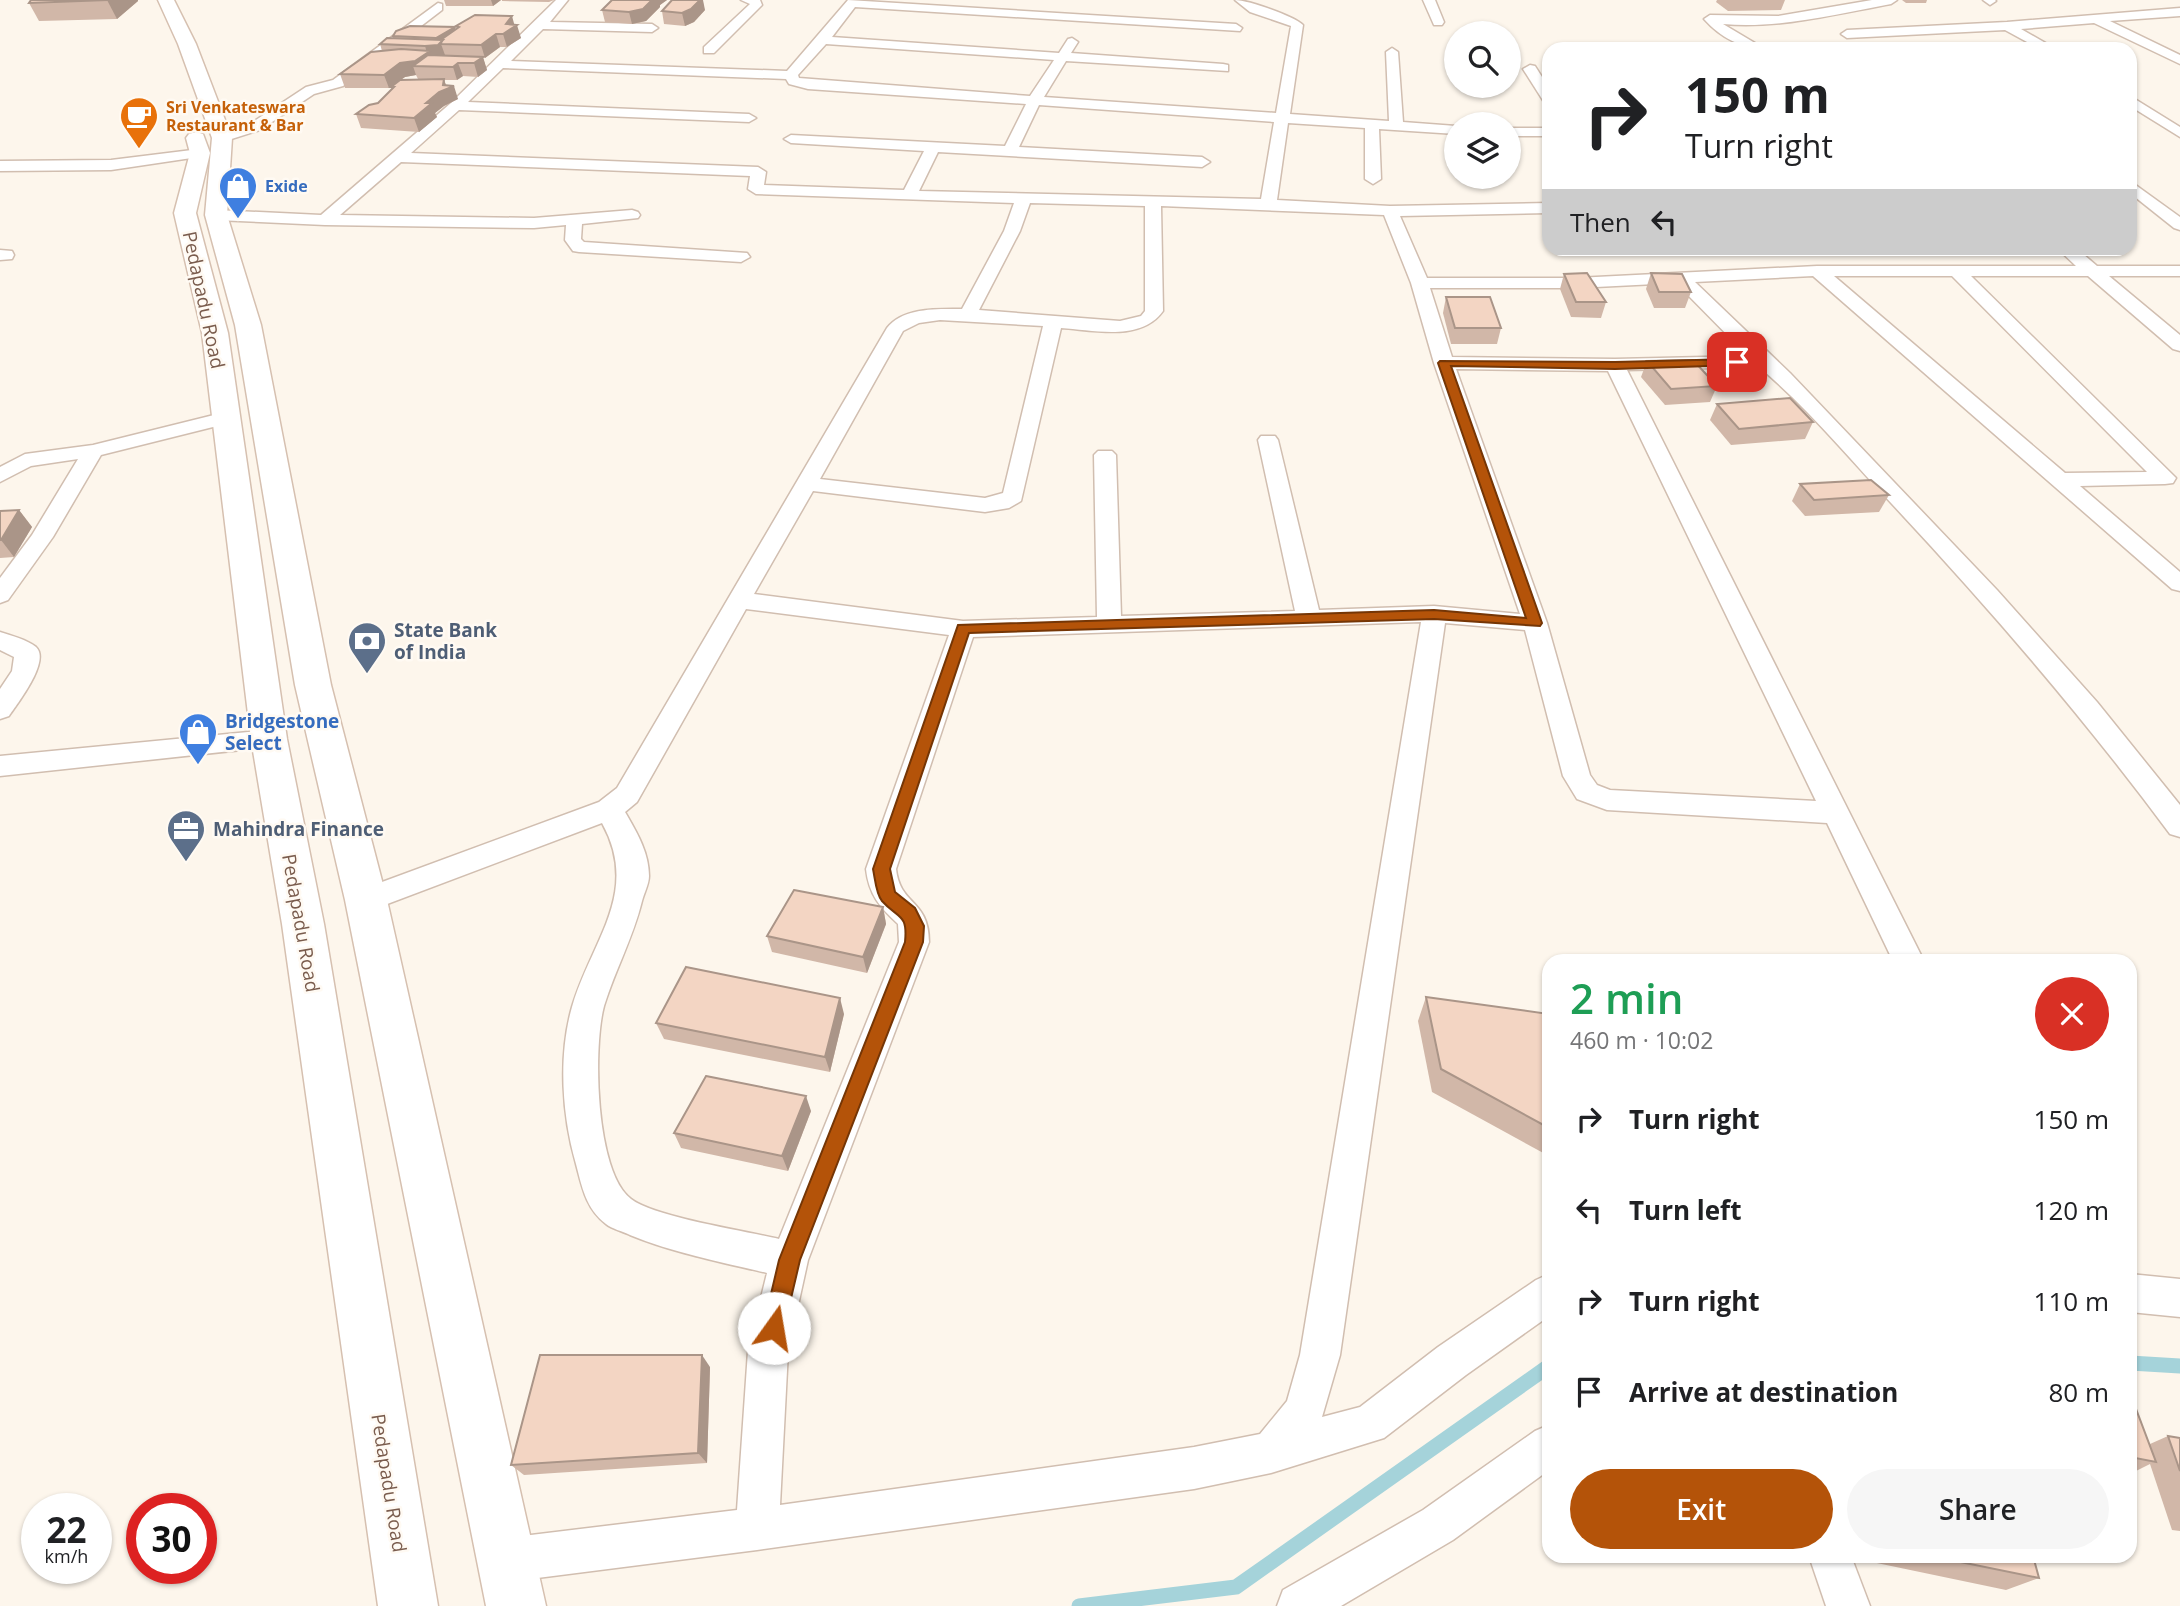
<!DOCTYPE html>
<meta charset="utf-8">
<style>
body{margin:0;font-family:"Open Sans",sans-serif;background:#f6f6f6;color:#202124;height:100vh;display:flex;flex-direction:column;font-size:26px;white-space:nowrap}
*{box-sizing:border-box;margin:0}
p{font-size:23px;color:#757577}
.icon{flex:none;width:38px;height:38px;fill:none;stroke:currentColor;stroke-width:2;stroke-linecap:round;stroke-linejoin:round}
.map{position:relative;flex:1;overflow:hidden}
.panel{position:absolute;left:1542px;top:954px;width:595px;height:609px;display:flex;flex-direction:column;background:#fff;border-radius:21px;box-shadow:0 2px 5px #0004}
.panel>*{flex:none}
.banner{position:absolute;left:1542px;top:42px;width:595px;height:214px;border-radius:21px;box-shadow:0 2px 5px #0004;background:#fff;color:#202124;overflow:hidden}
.buttons{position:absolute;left:1444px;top:21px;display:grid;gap:14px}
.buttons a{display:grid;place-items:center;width:77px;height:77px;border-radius:50%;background:#fff;box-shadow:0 2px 5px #0004;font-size:35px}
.speed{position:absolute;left:21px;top:1493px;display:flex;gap:14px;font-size:35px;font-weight:700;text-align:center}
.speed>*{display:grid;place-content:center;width:91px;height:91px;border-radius:50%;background:#fff;box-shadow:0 2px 5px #0004;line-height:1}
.speed small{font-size:18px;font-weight:400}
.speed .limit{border:10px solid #d22;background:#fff;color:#111}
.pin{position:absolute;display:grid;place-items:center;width:60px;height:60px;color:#fff;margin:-30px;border-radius:14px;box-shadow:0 4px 10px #0006}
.me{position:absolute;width:77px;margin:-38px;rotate:13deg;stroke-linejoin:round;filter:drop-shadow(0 0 5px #0008)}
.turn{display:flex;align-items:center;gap:24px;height:147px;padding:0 28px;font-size:32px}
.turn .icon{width:91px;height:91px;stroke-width:2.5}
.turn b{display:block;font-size:49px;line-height:60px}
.then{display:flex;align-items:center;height:66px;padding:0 28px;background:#0003;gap:14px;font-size:26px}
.round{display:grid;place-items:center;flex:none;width:74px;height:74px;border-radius:37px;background:#f6f6f6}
.overview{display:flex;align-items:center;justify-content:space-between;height:119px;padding:0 28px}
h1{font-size:42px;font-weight:600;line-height:52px;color:#1e9e55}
.primary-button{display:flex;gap:14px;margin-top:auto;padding:14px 28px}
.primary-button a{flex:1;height:80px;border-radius:42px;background:#b45309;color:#fff;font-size:28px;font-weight:600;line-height:80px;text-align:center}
.primary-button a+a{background:#f6f6f6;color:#202124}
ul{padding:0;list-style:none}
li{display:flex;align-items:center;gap:21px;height:91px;padding:0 28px}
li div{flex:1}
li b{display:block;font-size:26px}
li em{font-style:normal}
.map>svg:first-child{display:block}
</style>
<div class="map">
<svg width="2180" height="1606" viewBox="0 0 2180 1606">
<rect width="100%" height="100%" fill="#fdf6ec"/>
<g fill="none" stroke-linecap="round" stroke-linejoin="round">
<g stroke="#a5d3da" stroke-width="15">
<path d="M2130,1363l50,3"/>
<path d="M1079,1606l157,-19 313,-221"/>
</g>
<defs>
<g id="street">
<path d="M556,0h12l-18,22 102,2 6,4 -6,4 -109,-3 -32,32 276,10 61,-71 388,24 6,4 -2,3 -385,-24 -23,30 227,16 9,-14 4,-1 6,4 -7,11 152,11 5,1v6l-162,-10 -22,36 232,16 15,-87 -41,-14 -15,-12c13,0 59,16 68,25l-13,89 99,7 -3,-69 6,-4 6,4 5,70 53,4v8l-77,-5 2,50 -8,5 -8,-5v-51l-77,-5 -11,77 113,6 159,-3v10l-149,3 27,62h149l241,-12h259l-19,-18h19l21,18h83v10h-71l71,59v16l-7,-2 -85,-73h-117l205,202 -3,5 -8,1 -85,2 100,86v19l-8,-2 -359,-313 -118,6 95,91 207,217 100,112 83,103v32l-10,-3c-86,-116 -179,-224 -278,-330 -43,-46 -84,-96 -133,-137l-132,3 297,591h-31l-66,-138 -220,-13 -30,-11 -14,-23 -38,-146 -80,-7 -105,732 -18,62 38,-10 78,-60 98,-67 13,-6v42l-83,59 -82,63 -113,35 -77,16 -437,61 -251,32 -15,-7 -7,-15 7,-15 15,-7 231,-28 11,-159 19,-78c-46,-11 -93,-20 -137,-38 -8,-4 -18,-6 -24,-11 -20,-15 -24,-37 -30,-60 -14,-48 -18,-108 -4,-157 19,-66 69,-114 30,-184l-236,89 -11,-4 -4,-8 4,-8 244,-90 18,-14 270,-460c16,-21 51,-19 75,-19l42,-78 10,-28 -258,-9 -8,-5 2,-13 -349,-14 -61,53 194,3 98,-8 6,2 2,3 -2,3 -56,6 -1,15 3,3 163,11 3,4 -9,5 -162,-10 -6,-1 -8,-11 1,-15 -32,3 -209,-3 -109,-5 -8,-5 8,-5 105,5 130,-112zM826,44l228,16 -24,36 -231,-18 -1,-3zM503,68l283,11 3,5 19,5 218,15 -21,42 -214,-11 -7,4 7,4 133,8 -20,39 -140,-5 2,-13 -8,-5 -347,-14 48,-43 290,12 7,-4 -7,-4 -281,-12zM1039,105l235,17 -13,77 -342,-8 19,-39 264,15 8,-5 -8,-5 -183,-10zM1030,203l115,3v105l-4,5 -21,5 -141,-11 41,-79zM1161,206l223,9 27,68 23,80 86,251 -86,-8 -115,4 -41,-170 -3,-4h-14l-3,4 37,171 -174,5 -5,-161 -4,-4h-14l-4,4 3,162 -134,4 -209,-27 59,-103 172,21 24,-4 12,-7 40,-173c33,2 80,14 102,-17zM1834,276h118l195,196 -82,1zM1676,283l72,73 -133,3 -163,-2 -22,-69h146zM940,320l103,6 -40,167 -18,5 -165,-19 83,-148 16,-8zM1456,369l152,2 208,430 -206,-11 -13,-5 -7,-10 -43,-152zM746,609l203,26 -83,234c3,26 14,38 32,55l1,18 -120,297c-33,-8 -125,-22 -148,-40 -36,-27 -38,-152 -27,-193 11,-36 29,-68 38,-105 2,-8 7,-17 7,-25 0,-24 -13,-45 -24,-64l12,-10zM1421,622l-121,733 -13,46 -27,33 -66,13 -414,58 8,-154 20,-91 121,-318c0,-43 -29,-36 -33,-73l77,-232z"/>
<path d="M741,0h19l2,5 -48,48h-10v-6l46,-43z"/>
<path d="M1423,0h12l9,22 -2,3h-8z"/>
<path d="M1872,0h25l-6,4c-55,10 -111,25 -168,20l42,25c-23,0 -45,-12 -61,-30l6,-4 68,1z"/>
<path d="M1983,0h12l1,1 -6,4z"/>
<path d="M438,3l4,1v6l-99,76 -29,8 -54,36 -38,12 -7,-4 35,-14 56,-37 27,-7z"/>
<path d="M2180,8v8l-70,5 70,34v9l-86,-41 -73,6 35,20h-16l-35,-19 -158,8 -6,-4 6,-4 160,-8z"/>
<path d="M1530,65l5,1 14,22v15l-5,-1 -21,-33z"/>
<path d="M2130,96l50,31v10l-50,-31z"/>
<rect x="1508" y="128" width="41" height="8"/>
<path d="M200,149l7,4 -2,3 -94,14 -111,1v-10l111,-1z"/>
<path d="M2130,181l50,36v13l-6,-2 -44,-35z"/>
<path d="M0,250l12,1 2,4 -2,4 -12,1z"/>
<path d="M226,412l7,2 3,4 -3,4 -132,33 -48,82 -45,63 -8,3v-25l32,-43 46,-76 -47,7 -31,16v-15l25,-13 68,-9z"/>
<path d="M0,632c10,3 28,8 36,15 15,14 -19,57 -27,69l-9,3v-30l12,-18 2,-14 -14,-7z"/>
<path d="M269,730l9,2 4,7 -4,7 -278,30v-20z"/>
<path d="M2130,1274l50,5v38l-50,-5z"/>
<path d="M1549,1425v45l-96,70 -112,66h-64l6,-16 140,-80 112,-79z"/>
<path d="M1809,1556h42l19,50h-44z"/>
</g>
<g id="secondary">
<path d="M158,0h16l22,44 36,94 -5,77 34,110 70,360 56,215 159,706h-60l-141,-706 -50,-215 -60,-360 -30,-110 7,-77 -34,-94z"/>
<path d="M196,132l7,2 7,19 -14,60 32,120 59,406 37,185 114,682h-60l-96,-682 -31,-185 -49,-406 -28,-120 16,-60 -4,-15 3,-4z"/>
</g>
</defs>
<use href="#street" stroke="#d1beb0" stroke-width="3"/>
<use href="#secondary" stroke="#d6c0b0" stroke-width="3"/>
<use href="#street" fill="#fff" fill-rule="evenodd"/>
<use href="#secondary" fill="#fff" fill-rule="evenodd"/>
</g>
<g fill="#d1b7a8" fill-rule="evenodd">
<path d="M31,0h107v1l-21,18 -78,2 -10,-18z"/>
<path d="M444,0h57l-8,6h-47z"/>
<path d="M502,0h52l-5,2 -47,-1z"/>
<path d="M612,0h55l-7,5v2l-14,14 -14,3 -27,-2 -3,-12z"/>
<path d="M1717,0h68l-4,10 -53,1 -12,-9z"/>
<path d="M1902,0h25l-1,3h-20z"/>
<path d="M705,10l-11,12 -9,4 -21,-2 -2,-13z"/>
<path d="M514,25l7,13 -14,9h-7l-15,11h-2l4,12 -9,7 -15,-1 -6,4h-13l2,5 12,14 -14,7 -9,7 2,4 -18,15 -58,-4 -5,-14 22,-11 14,-13 -1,-3 -2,1h-44l-5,-14 42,-23 -2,-7 13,-6v-2l62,-6 2,-1 -1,-3zM416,75l2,4 16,1 -35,1 6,-4z"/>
<path d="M1651,273l40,19 -6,16h-31l-8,-19z"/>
<path d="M1564,274l42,28 -5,16 -30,-1 -11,-28z"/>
<path d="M1446,297l55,31 -4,16h-46l-8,-31z"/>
<path d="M1647,361l70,25 -7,16 -45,3 -24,-28z"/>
<path d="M1717,404l96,18 -8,17 -74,6 -21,-25z"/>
<path d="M1800,484l89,11 -10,17 -74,4 -13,-15z"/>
<path d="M19,510l13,17 -18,30 -14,1v-47z"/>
<path d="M883,907l3,17 -19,49 -95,-21 -5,-16z"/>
<path d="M1426,997l123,17v138l-2,3 -115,-63 -14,-71z"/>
<path d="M844,1014l-14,58 -166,-33 -8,-16z"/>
<path d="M811,1111l-23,60 -107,-23 -7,-15z"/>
<path d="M710,1367l-3,96 -183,12 -13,-10z"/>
<path d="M2130,1408l20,36 18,-8 12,2v93l-8,-1 -22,-66 -20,10z"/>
<path d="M1848,1556h185l6,22 -33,12 -158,-33z"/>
</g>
<g fill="#aa9588">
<path d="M107,0h31v1l-21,18z"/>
<path d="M491,0h10l-8,6z"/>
<path d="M652,0h15l-7,5v2l-14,14 -14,3 -3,-12z"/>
<path d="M700,0h3l2,10 -11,12 -9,4 -3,-13z"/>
<path d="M512,16l3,11 2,-2 4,13 -14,9 -4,-13 3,-10z"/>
<path d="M455,27l4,13 -18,4 4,11 -3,3 -29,8 3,9 -11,2 -16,11 -5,-13 16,-12 27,-10 -2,-7 14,-2 -3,-6z"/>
<path d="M496,34l4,13 -15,11 -4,-13z"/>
<path d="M483,57l4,13 -9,7 -4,-14z"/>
<path d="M458,63l5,13 -6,4 -4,-13z"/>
<path d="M444,79l3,10 7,-3 4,13 -14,7 -9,7 2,4 -18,15 -5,-14 12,-15 13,-11 4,-7z"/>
<path d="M19,510l13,17 -18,30 -13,-17z"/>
<path d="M883,907l3,17 -19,49 -4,-16z"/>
<path d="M840,998l4,16 -14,58 -5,-15z"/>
<path d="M806,1096l5,15 -23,60 -6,-15z"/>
<path d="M702,1355l8,12 -3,96 -9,-10z"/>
</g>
<g fill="#f3d5c3" stroke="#aa9588" stroke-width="2">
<path d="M31,0h77l-79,3z"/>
<path d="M612,0h40l-9,9 -14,3 -27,-2z"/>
<path d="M672,0h28l-9,9 -9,4 -20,-2z"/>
<path d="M475,15l37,1 -6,8 11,1 -14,9h-7l-15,11 -40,-1 1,-5 17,-12 -3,-1z"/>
<path d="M410,26l45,1 -19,11 -43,-2 3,-5z"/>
<path d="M387,38l56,2 -5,5 -13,1 -45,-2z"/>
<path d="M401,49l29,2 -15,10 -15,2 -16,12 -44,-1 31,-22z"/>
<path d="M428,55l55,2 -9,6h-16l-5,4 -40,-1z"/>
<path d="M444,79l-1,6 11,1 -15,6 -13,11h6l-18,15 -58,-4 13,-9 9,-2 16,-16h-3l9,-7z"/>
<path d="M1587,273l19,29h-30l-12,-28z"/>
<path d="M1651,273l31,1 9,18h-32z"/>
<path d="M1446,297h44l11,31h-46z"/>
<path d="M1693,360l24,26 -46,3 -24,-28z"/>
<path d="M1790,398l23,24 -74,7 -22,-25z"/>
<path d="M1871,480l18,15 -75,5 -14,-16z"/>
<path d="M19,510l-18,30h-1v-29z"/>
<path d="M794,890l89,17 -20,50 -96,-21z"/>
<path d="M686,967l154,31 -15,59 -169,-34z"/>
<path d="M1426,997l123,17v114l-108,-59z"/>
<path d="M706,1076l100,20 -24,60 -108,-23z"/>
<path d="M540,1355h162l-4,98 -187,12z"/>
<path d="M2130,1408l6,1 20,53 -26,-5z"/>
<path d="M2168,1436l12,2v33z"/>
<path d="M1931,1556h102l6,22z"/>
</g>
<path fill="#b45309" stroke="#753606" stroke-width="2" d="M1737,359l4,1v5l-126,4 -164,-3 91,257 -2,3 -106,-7 -465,14 -79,236 5,23 20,16 9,18 -1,16 -123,318 -16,68 -3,8 -7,3 -8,-3 -3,-8 16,-68 126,-318c3,-29 -7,-23 -23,-41 -6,-7 -7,-23 -9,-32l85,-244 476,-15 92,8 -88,-255 2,-2 175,1z"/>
<defs>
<symbol id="cafe-pin" viewBox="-11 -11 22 30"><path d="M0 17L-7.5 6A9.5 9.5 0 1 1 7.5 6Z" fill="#e8710a" stroke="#fffaf3"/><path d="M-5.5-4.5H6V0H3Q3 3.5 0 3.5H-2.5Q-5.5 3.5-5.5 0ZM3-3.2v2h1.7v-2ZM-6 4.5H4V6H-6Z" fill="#fff"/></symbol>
<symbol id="shop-pin" viewBox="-11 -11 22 30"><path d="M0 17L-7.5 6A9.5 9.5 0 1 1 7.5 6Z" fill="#3f7fe0" stroke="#fffaf3"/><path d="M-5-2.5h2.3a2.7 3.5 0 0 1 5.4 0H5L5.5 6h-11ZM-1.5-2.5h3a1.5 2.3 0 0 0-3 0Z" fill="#fff"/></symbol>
<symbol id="bank-pin" viewBox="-11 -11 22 30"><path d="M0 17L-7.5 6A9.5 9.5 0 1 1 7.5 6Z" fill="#5c6f8a" stroke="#fffaf3"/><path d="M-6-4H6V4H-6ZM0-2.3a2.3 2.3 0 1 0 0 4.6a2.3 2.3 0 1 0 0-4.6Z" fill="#fff"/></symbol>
<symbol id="office-pin" viewBox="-11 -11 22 30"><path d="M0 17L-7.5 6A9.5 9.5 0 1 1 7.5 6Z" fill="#5c6f8a" stroke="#fffaf3"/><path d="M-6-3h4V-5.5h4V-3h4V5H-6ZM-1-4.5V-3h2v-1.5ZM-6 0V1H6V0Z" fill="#fff"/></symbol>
</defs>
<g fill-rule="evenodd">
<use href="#cafe-pin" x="117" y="94" width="44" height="60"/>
<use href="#shop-pin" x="216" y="164" width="44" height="60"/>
<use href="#bank-pin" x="345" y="619" width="44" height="60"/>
<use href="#shop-pin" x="176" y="710" width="44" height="60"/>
<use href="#office-pin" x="164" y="807" width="44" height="60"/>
</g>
<g text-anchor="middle" stroke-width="5" stroke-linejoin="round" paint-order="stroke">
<g font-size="16" font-weight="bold" fill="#c56008" stroke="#fffaf3" text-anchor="start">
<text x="166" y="113">Sri Venkateswara<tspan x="166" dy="18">Restaurant &amp; Bar</tspan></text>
</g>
<g font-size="16" font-weight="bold" fill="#366cbe" stroke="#fffaf3" text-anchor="start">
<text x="265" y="192">Exide</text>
</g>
<g font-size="19" fill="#7a5c4d" stroke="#fffaf3">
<text transform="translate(204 300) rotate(78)" y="7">Pedapadu Road</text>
<text transform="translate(301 923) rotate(80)" y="7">Pedapadu Road</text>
<text transform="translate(389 1483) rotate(81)" y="7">Pedapadu Road</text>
</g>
<g font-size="19" font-weight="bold" fill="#4e5e75" stroke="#fffaf3" text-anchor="start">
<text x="394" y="637">State Bank<tspan x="394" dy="22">of India</tspan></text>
<text x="213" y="836">Mahindra Finance</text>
</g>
<g font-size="19" font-weight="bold" fill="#366cbe" stroke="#fffaf3" text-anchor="start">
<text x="225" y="728">Bridgestone<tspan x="225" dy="22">Select</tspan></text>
</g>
</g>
</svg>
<div class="buttons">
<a><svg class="icon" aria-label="search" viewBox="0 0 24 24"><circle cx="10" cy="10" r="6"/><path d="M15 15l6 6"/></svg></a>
<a><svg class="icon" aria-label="layers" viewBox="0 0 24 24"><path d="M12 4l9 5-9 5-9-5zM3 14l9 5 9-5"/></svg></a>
</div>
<div class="speed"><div>22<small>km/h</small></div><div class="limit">30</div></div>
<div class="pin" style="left:1737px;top:362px;background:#d93025"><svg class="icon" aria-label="arrive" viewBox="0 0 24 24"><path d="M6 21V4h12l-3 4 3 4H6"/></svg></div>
<svg class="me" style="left:774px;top:1328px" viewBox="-20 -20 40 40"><circle r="19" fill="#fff"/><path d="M0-13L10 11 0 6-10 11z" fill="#b45309"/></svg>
<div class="banner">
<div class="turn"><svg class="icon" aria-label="right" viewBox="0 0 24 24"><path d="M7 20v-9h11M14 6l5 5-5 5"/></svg><div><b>150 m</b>Turn right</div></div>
<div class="then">Then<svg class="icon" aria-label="left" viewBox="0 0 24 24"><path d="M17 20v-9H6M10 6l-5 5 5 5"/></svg></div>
</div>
<section class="panel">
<div class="overview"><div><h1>2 min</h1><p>460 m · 10:02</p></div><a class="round" style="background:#d93025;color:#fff"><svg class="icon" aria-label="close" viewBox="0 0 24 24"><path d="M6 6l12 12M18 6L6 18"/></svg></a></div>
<ul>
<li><svg class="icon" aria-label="right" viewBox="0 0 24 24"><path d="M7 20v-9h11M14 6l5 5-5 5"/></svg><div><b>Turn right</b></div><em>150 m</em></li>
<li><svg class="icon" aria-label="left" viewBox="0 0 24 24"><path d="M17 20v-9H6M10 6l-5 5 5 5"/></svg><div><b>Turn left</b></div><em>120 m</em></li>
<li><svg class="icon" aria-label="right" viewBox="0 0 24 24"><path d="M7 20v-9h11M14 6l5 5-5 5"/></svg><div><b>Turn right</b></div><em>110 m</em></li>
<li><svg class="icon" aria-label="arrive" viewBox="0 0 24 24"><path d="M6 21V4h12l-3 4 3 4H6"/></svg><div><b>Arrive at destination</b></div><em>80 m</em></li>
</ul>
<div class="primary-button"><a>Exit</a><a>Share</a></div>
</section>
</div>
